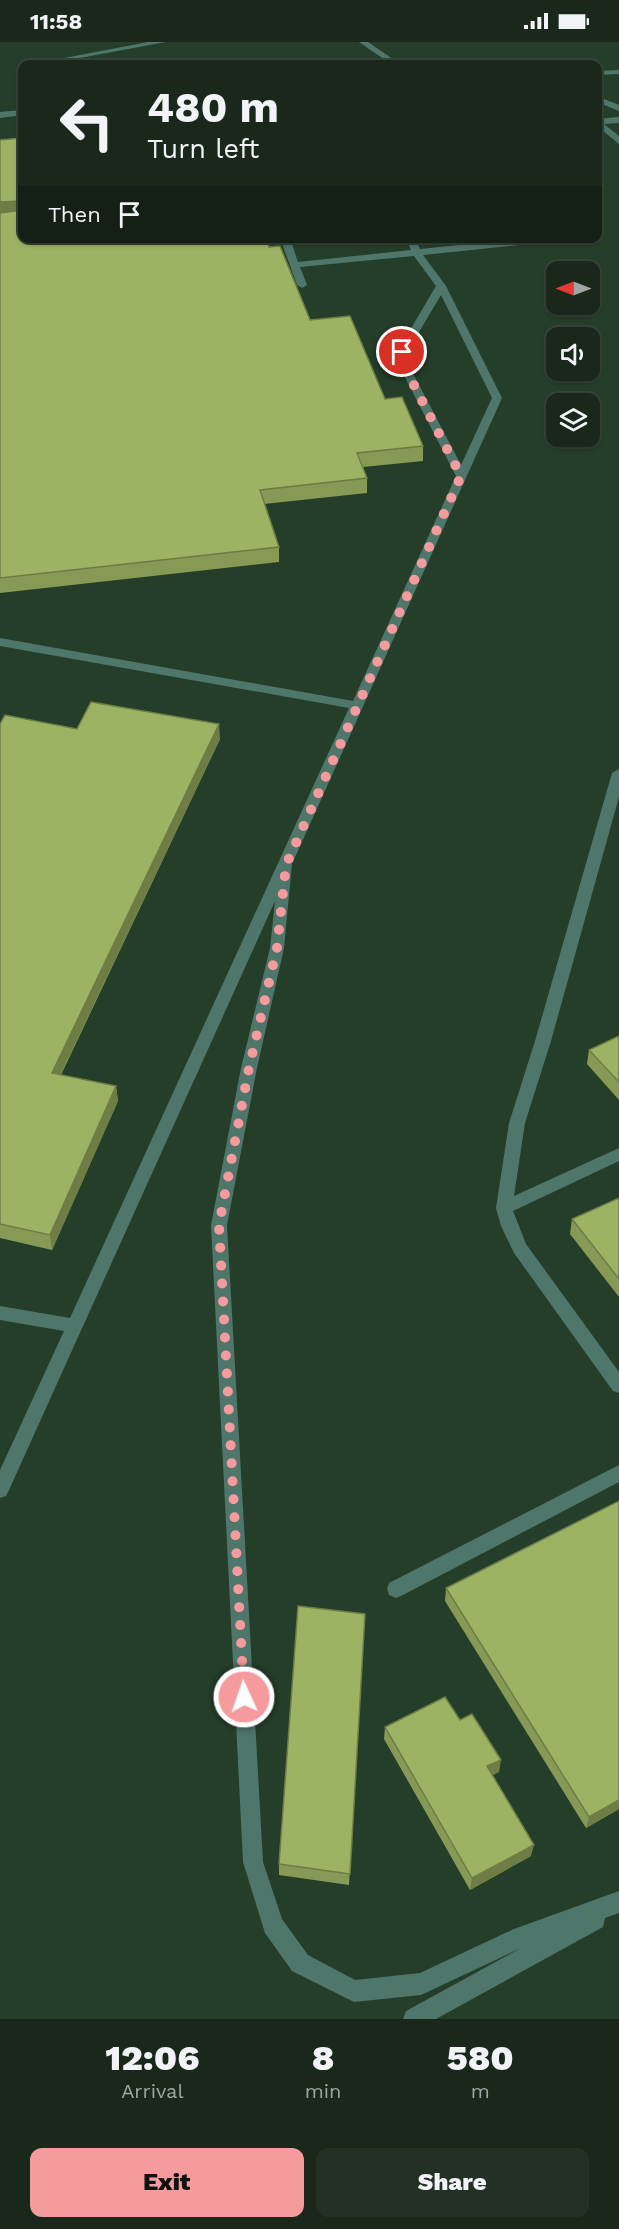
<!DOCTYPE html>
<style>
body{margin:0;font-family:"Work Sans",sans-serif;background:#233025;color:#f1f3f6;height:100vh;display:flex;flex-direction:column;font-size:22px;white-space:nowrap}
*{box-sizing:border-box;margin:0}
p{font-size:20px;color:#9fa6a3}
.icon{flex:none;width:33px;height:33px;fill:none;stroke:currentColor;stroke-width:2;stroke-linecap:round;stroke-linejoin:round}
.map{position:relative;height:1977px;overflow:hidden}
.sheet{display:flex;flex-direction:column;background:#1a281c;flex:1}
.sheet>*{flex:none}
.top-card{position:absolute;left:18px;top:18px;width:584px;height:183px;border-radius:12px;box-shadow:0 2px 4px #0004,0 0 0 2px #38443b;background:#1a281c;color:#f1f3f6;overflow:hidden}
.needle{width:39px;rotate:270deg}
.controls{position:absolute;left:546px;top:219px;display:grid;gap:12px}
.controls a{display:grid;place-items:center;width:54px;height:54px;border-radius:12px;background:#1a281c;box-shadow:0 2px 4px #0004,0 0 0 2px #38443b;font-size:30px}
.pin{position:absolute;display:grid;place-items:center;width:51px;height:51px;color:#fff;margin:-26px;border:3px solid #fff;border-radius:50%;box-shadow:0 2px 6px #0007}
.me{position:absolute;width:66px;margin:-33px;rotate:357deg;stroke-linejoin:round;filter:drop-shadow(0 0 4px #0008)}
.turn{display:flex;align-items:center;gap:21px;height:126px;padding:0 30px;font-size:27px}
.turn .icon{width:78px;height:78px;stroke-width:2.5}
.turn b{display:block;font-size:42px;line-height:51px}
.then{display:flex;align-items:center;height:57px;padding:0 30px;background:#0003;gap:12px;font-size:22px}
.eta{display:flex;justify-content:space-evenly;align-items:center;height:102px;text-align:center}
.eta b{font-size:36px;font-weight:800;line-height:42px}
.action{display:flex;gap:12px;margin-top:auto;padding:12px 30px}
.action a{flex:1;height:69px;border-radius:12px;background:#f59b9d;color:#111;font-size:24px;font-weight:800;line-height:69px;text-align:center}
.action a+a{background:#233025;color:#f1f3f6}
.status{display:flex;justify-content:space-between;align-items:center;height:42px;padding:0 30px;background:#1a281c;direction:ltr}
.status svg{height:16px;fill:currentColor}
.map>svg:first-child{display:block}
</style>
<div class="status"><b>11:58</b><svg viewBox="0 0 49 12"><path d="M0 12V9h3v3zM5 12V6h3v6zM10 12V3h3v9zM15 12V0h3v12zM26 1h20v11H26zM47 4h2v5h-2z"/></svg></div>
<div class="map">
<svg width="619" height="1977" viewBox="0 0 619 1977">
<rect width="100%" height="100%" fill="#233626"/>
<path fill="#253e29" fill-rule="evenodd" d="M0,0h619v1977h-619zM22,22h575v174h-575zM556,230h34v32h-34zM556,296h34v32h-34zM556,362h34v32h-34z"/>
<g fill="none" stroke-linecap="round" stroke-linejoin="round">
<g fill="#4e766b" fill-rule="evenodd">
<path d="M148,0h18l-108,20 -4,-2z"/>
<path d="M359,0h9l32,22h-9z"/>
<path d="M619,28v4l-22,1v-4z"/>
<path d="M597,54l22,9v6l-22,-9z"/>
<path d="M22,68v5l-22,3v-6z"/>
<path d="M619,75v6l-15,1 15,12v8l-22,-18v-7z"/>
<path d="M280,196h10l8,24 113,-12 -5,-12h9l5,11 107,-11h37l-4,3 -137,14 23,31 56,112 -210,466 -8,84 -27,120 -30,157 36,637 19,57 26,36 47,25 65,-7 94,-44 105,-38v22l-14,5 -2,9 -167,92h-33l3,-8 115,-63 -100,47 -67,7 -62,-31 -27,-38 -22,-71 -32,-637 30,-157 29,-120 5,-47 -266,589 -3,6 -6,2v-28l64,-139 -64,-11v-14l70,12 279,-610 -349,-62v-8l353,63 103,-225 -59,-114v-10l39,-66 -22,-30 -114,11 7,18 -5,3 -5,-3zM441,253l51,103 -31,67 -54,-103v-10z"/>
<path d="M619,727v28l-68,244 -26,82 -11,73 105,-48v13l-106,50 13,33 93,128v21l-6,-2 -99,-138 -13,-27 -5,-18 13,-85 26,-82 77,-268z"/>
<path d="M619,1423v17l-216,113 -7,3 -7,-3 -2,-6 2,-6z"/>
</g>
</g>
<g fill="#869a55">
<path d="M22,96v100l247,9 41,73 75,79 38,47v15l-60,6 4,11v15l-103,11 15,43v15l-279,31v-453z"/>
<path d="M0,682l220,15 -159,336 55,11 2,15 -66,149 -52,-12z"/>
<path d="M619,994v64l-32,-36 2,-14z"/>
<path d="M619,1156v99l-49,-63 2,-15z"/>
<path d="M619,1459v308l-33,19 -141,-227 1,-13z"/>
<path d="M365,1572l-16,271 -70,-10v-11z"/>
<path d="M460,1678l39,52 -7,3 39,81 -61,34 -86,-151 1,-12z"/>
</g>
<g fill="#6d7d45">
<path d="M20,159l2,13 -22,2v-14z"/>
<path d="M219,682l1,15 -166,349 -2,-15z"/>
<path d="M116,1044l2,15 -66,149 -2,-15z"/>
<path d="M501,1718l-2,12 -14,7 2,-13z"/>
<path d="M619,1758v9l-33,19 3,-11z"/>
<path d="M534,1803l-3,11 -61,34 2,-12z"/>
</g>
<g fill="#9cb363" stroke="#6d7d45" stroke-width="1.5">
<path d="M22,96v64l-2,-1 -20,1v-62z"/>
<path d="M22,165v31h244l3,9 11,-1 30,74 40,-4 35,83 17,-2 21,49 -66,7 10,25 -107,12 19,57 -279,31v-365l22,-3z"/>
<path d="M91,660l128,22 -167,349 64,13 -66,149 -50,-11v-500l5,-9 72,14z"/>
<path d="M619,994v46l-30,-32z"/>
<path d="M619,1156v81l-47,-60z"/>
<path d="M619,1459v299l-30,17 -143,-229z"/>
<path d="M298,1564l67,8 -15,260 -71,-10z"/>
<path d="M445,1655l15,23 12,-6 29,46 -14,6 47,79 -62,33 -87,-151z"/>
</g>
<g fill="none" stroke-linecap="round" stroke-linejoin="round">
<path stroke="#f59b9d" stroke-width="10" stroke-dasharray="0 18" d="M244,1655l-25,-472 30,-157 28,-120 9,-83 175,-389 -59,-114v-10"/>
</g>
</svg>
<div class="controls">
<a><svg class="needle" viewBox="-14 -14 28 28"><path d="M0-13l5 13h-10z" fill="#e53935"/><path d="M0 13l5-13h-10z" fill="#9fa6a3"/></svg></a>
<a><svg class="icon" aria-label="sound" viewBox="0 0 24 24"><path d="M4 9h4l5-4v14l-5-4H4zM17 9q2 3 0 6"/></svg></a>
<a><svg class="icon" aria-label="layers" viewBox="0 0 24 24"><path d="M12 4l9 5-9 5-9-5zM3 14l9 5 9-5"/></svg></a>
</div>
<div class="pin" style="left:402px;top:310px;background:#d93025"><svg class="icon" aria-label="arrive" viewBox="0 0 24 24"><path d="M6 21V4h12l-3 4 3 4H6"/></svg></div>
<svg class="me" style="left:244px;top:1655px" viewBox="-20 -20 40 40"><circle r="17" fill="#f59b9d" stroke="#fff" stroke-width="3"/><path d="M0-11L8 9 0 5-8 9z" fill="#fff"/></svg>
<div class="top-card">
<div class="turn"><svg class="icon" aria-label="left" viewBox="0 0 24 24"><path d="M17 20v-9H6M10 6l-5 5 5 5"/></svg><div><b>480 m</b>Turn left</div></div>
<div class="then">Then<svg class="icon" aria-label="arrive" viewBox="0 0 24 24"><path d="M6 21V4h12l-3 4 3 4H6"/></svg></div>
</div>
</div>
<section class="sheet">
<div class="eta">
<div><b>12:06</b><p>Arrival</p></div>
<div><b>8</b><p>min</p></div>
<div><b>580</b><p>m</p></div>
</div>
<div class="action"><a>Exit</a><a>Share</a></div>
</section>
